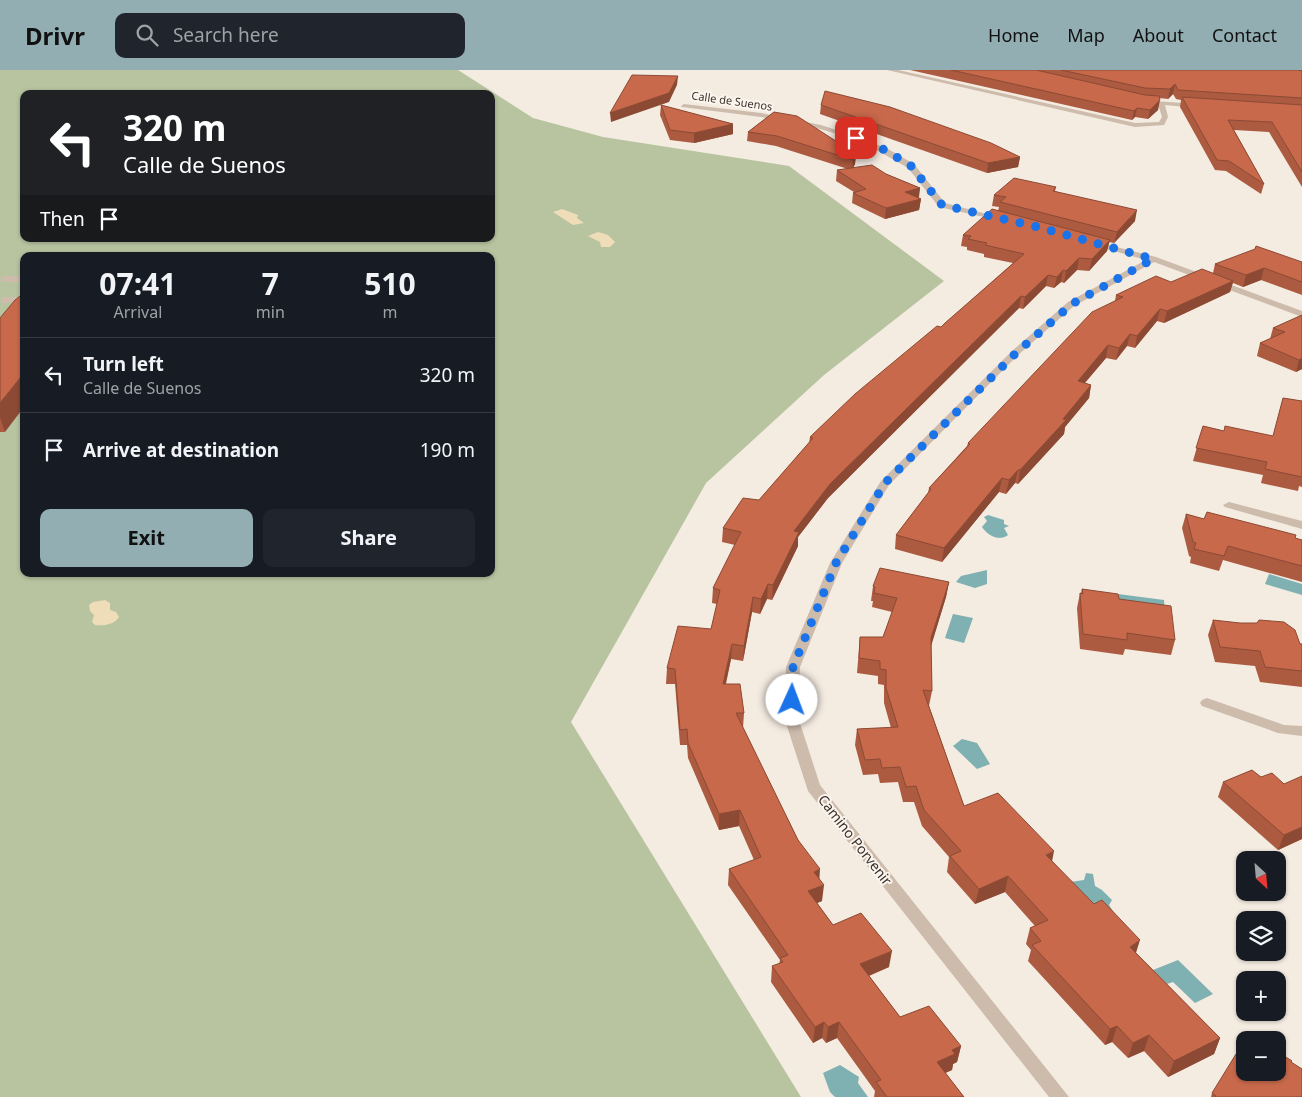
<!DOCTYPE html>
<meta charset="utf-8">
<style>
body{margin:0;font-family:"Noto Sans",sans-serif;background:#20242c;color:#f1f3f6;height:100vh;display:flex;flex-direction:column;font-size:19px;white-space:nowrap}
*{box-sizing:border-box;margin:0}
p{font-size:16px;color:#9ea1a6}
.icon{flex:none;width:28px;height:28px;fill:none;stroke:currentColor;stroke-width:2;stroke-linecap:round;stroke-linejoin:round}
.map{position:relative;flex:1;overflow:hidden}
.sheet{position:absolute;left:20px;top:182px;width:475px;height:325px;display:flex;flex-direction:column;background:#171b24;border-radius:10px;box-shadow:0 1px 4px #0004}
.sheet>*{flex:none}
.guide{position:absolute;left:20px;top:20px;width:475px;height:152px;border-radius:10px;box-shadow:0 1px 4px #0004;background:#202124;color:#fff;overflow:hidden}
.needle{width:32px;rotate:154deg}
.controls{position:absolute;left:1236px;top:781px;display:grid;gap:10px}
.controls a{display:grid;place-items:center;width:50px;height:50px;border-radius:10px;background:#171b24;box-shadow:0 1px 4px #0004;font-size:25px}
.pin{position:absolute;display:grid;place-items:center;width:42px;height:42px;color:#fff;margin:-21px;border-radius:10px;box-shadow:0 2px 8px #0006}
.me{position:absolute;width:55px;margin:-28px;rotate:2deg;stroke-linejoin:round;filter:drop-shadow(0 0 4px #0008)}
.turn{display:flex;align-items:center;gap:18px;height:105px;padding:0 20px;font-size:22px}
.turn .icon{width:65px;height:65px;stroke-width:2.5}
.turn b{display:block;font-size:35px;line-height:42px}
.then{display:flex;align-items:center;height:48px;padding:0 20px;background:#0003;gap:10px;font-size:19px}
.eta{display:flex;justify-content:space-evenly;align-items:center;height:85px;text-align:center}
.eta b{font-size:30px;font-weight:700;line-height:35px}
.cta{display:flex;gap:10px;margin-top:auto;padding:10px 20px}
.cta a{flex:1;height:58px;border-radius:10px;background:#92aeb2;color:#111;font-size:20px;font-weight:700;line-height:58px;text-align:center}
.cta a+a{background:#20242c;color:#f1f3f6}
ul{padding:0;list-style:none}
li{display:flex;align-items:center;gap:15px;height:75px;padding:0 20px;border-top:1px solid #363941}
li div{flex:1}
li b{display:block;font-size:19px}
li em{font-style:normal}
header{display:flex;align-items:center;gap:30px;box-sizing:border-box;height:70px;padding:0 25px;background:#92aeb2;color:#111}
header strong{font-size:24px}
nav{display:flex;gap:28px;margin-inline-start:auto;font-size:18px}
.search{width:350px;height:45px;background:#20242c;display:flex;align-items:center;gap:12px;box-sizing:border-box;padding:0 18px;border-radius:10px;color:#9ea1a6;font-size:19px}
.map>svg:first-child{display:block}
</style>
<header>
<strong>Drivr</strong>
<div class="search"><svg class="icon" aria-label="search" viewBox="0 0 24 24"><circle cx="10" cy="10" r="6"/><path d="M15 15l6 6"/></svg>Search here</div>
<nav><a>Home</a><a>Map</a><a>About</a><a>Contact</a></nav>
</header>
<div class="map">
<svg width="1302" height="1027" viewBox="0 0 1302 1027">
<rect width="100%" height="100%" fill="#f4ebe1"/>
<path fill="#b8c4a0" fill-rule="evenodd" d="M0,0h458l75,48 70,19 186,29 155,115 -120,94 -118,108 -135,239 230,375h-801zM24,24h467v145h-467zM24,186h467v318h-467z"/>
<g fill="#efdcb8">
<path d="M562,139l16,6 -1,3 7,5 -11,2 -20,-13z"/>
<path d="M598,162l10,3 7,7 -5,5h-9l-1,-5 -12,-6z"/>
<path d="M105,530l5,3v7l6,2 3,5c-5,8 -16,9 -24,8l-3,-3 2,-7 -4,-4 -1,-6 4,-3z"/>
</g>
<g fill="#7fb0b2">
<path d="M988,445l16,5v4l5,2 -5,2 4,7c-9,7 -21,0 -26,-8l5,-6 -3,-4z"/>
<path d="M987,500v14l-12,4 -19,-6 5,-6z"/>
<path d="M1269,504l33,10v11l-37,-11z"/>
<path d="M1118,524l46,6 1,13 -47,-6z"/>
<path d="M953,544l20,4 -9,25 -19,-5z"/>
<path d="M962,669l15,4 13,21 -13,5 -24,-23z"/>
<path d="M1086,803l7,1 2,12 7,4 10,10 -3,5 5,8 -1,4 -4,1 -39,-36 14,-2z"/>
<path d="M1178,890l35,34 -18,9 -22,-21 -6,2 -14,-14z"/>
<path d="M840,995l19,12 -1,6 10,14h-33l-5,-5 -7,-19z"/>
</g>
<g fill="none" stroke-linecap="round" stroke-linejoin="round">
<g fill="#cdbbac" fill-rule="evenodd">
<path d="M887,0h11l237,53 24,-1 3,-5 -4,-13 -18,-2v-2l57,4 3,2 -3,2 -32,-3 3,12 -4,8 -29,2z"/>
<path d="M684,34l77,9 60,12 37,12 30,12 26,15 31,39 61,16 -4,2 -63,-14 -31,-39 -26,-15 -28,-14 -34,-10 -59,-12 -79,-10 -1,-1z"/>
<path d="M1089,170l67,17 146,54v6l-148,-55 -80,44 -56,49 -129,130 -47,78 -42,104 -2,50 22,68 249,312h-20l-241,-306 -24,-74 2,-50 44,-104 51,-82 131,-130 56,-49 78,-42 -57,-16z"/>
<path d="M24,206v6h-20l-4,-2 4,-4z"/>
<rect x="1" y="227" width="23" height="6"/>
<path d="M1229,432l73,19v8l-77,-22 -2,-2z"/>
<path d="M1207,628l77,27 18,1v10l-24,-3 -76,-27 -2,-3 2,-3z"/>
</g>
</g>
<g fill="#ac5a40">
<path d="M910,0h392v117l-33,-55 -35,-2 30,54 -3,10 -35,-23 -11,-1 -35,-63 1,-7 -5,-1 -3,-5 -5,5 -9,-1 -1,12 -10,9 -13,-2 -3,3z"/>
<path d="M661,35l72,19v10l-39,9 -24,-3 -10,-25z"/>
<path d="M821,35l199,52 -2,10 -31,6 -167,-59z"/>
<path d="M774,42l82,42 -1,10 -2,4 33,6 34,14 -1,10 2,1 -2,11 -34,9 -33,-16 1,-10 1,-1 -18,-11 1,-11 11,-1 -72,-23 -29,-5 1,-9z"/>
<path d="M1056,117l-1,4 80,30 -21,22 -5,-1 -2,9 -18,20 -12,-1 -13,13 -3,-1 -7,6 -8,-2 -23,23 -4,-1 -191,190 -30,39v9l-26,54 -5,-1 -7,15 -8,-2 -9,49 -12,-2 -5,25 18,29 -1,15 55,112 21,39 3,22 -5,2 16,22 56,42 -20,9 31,41 61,29 -4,16 -4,2 -1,6 -7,3 19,24h-90l1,-6 -38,-53 -11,5 -4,-5 -9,5 -42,-61 1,-16 7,-2 1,-4 -52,-75 1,-16 25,-9 -15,-34 -20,4 -31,-72 -1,-13h-7l-5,-61h-9l1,-16 44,-39 6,-25 -5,-1 1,-15 22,-43 -13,-3 1,-14 36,-28 50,-57 1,-6 131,-110 72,-64 -29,-6v-3l-17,-4v-3l-6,-1 2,-11 35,-24 1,-4 -7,-1 2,-11z"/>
<path d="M1302,192v33l-41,-15 -18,7 -10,-4 -3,9 -66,31 -7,-2 -22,27 -8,-2 -11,14 -10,-2 -21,25 6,2 -2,13 -24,29 -1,7 -46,50 -3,-1 -9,11 -7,-2 -57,70 -47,-13 1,-14 32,-42 1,-5 38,-42 1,-3 147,-142 1,-6 55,-13 42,-9 2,-9z"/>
<path d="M1302,245v54l-6,3 -39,-16 3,-13 10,-4 3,-11z"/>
<path d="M0,248l5,114h-5z"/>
<path d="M1283,328l19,3v86l-3,-1 -1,5 -37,-8 2,-8 -70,-14 10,-35 21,5 49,5z"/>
<path d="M1186,444l18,5 98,21v42l-79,-22 -4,11 -29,-8 1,-6 -2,-1 -7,-28z"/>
<path d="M949,512l-3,15 -15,48 1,46 -3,15 35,100 88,55 84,92 84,85 -6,16 -46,23 -24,-26 -16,7 -16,-16 -7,3 -77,-84 3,-11 -5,-6 4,-16 5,-2 -30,-34 -30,12 -28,-32 2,-15 -27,-31 -8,-24h-11l-5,-20 -18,1 -2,-9 -15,1 -8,-30 2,-16 34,-1 -7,-25v-18l-6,-1v-8l-21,-3 3,-36h23l9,-25 -20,-5 1,-6h-2l2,-15z"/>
<path d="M1082,519l37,10 56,41 -4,15 -46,-6 -2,6 -43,-6 -3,-41 3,-15h1z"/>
<path d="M1213,550l89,24v43l-42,-5 -5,-16 -40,-4 -7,-27z"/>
<path d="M1261,707l23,7 18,55 -24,11 -60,-53 5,-15z"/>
<path d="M1239,987l53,4 -1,2 11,34h-91l1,-4z"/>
</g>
<g fill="#8c4a34">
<path d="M678,6l-1,9 -8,17 -58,20 -1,-9z"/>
<path d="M1175,14l-2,10 -5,5 2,-10z"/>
<path d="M1160,30l-2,10 -10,9 2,-9z"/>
<path d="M1137,38l-2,9 -3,3 2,-9z"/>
<path d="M733,54v10l-39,9v-10z"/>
<path d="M856,84l-1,10 -3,6 1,-10z"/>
<path d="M1020,87l-2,10 -31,6 1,-10z"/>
<path d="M920,118l-2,11 -13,-7z"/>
<path d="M921,129l-2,11 -34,9 1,-11z"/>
<path d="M1137,140l-2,11 -21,22 3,-11z"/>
<path d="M1110,170l-3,11 -18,20 3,-12z"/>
<path d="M1079,188l-2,12 -13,13 2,-12z"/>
<path d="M1264,198l-3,12 -18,7 3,-12z"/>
<path d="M1063,200l-2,12 -7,6 3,-11z"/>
<path d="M1048,205l-2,11 -23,23 2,-12z"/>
<path d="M1233,211l-3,11 -66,31 3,-12z"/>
<path d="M1021,226l-2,12 -191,190 -30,39v9l-26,54 1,-15 21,-54 36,-47z"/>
<path d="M1160,239l-3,12 -22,27 2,-12z"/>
<path d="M1130,264l-3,12 -11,14 3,-12z"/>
<path d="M1108,275l-2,13 -31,36 3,-13z"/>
<path d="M1302,288v11l-6,3 3,-12z"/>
<path d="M24,303v34l-19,25 -5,-15v-14z"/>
<path d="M1091,315l-2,13 -24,29 -1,7 -46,50 2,-14z"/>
<path d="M1018,400l-3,13 -9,11 3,-14z"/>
<path d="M1002,408l-3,14 -57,70 2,-14z"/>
<path d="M949,512l-3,15 -17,56 2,-15z"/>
<path d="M768,514l-1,15 -7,15 1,-15z"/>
<path d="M753,527l-1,15 -9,49 1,-15z"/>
<path d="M732,574l-1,15 -9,40 1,-15z"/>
<path d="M740,740l-1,16 -20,4v-16z"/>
<path d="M1302,757v12l-24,11 6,-15z"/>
<path d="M1054,781l-3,16 -5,-12z"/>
<path d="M820,799l-1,16 -5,-13z"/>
<path d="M1008,806l-3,16 -30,12 4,-15z"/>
<path d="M824,815l-2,16 -15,6 1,-16z"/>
<path d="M1140,870l-5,16 -5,-9z"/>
<path d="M892,881l-3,16 -31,13 2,-16z"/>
<path d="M824,952l-2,16 -9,5 2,-16z"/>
<path d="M839,952l-2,16 -11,5 2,-16z"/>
<path d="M1117,956l-5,16 -7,3 5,-16z"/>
<path d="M1149,965l-5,16 -16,7 5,-15z"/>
<path d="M1220,968l-6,16 -46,23 6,-16z"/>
<path d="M961,976l-4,16 -4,2 -1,6 -18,8 3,-16 15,-12z"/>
</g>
<g fill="#c8694b" stroke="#8c4a34">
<path d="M951,0h85l109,25 14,1 1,4 -10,10 -13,-2 -3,3z"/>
<path d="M1061,0h237l4,1v27l-124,-8 -3,-6 -5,5 -25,-1z"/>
<path d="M632,5l46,1 -9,17 -59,20z"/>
<path d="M825,21l65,16 101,36 29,14 -32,6 -167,-58z"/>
<path d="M1182,27l120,8v67l-30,-50 -44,-2 36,64 -35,-23 -12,-1z"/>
<path d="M661,35l72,19 -39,9 -24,-3z"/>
<path d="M774,42l23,4 59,38 -3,6 -76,-24 -29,-4z"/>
<path d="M872,95l14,9 34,14 -15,4 16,7 -35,9 -33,-15 13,-4 -29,-19z"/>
<path d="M1014,108l42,9 -3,4 84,19 -20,22 -117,-30 6,-5 -12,-2z"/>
<path d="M992,139l118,31 -18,19 -13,-1 -13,13 -3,-1 -6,7 -9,-2 -23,22 -4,-1 -191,188 -36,47 5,1 -26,53 -5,-1 -7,15 -8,-2 -9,49 -12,-2 -9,40h17l4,29h-8l62,127 22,29 -6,3 10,13 -16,6 25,34 28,-12 31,38 -32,13 40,53 29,-11 32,40 -9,4 3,4 -18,8 27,35h-77l-11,-15 5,-2 -42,-58 -11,5 -4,-5 -9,5 -43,-61 11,-4 -3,-4 8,-3 -59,-86 32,-12 -21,-47 -21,4 -31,-71 -1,-14 -7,1 -5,-61 -8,-1 11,-42 33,3 9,-39 -7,-2 28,-56 -18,-4 20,-30 16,2 54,-62 -3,-1 45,-43 82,-68 4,1 4,-4 79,-69 -39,-9 2,-2 -19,-4 3,-3 -8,-1z"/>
<path d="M1256,176l46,16v20l-38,-14 -18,7 -31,-11 40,-15z"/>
<path d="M1202,199l31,12 -66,30 -7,-2 -23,27 -7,-2 -11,14 -11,-3 -30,36 13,4 -28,34 3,1 -46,50h-2l-9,10 -7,-2 -58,70 -48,-13 35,-46 -2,-1 41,-44 -2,-1 124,-131 31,-15 -7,-2 40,-19 15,6z"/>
<path d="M24,223v80l-24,30v-85l15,-18z"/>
<path d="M1302,245v43l-3,2 -39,-17 25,-11 -12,-4z"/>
<path d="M1283,328l19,3v76l-37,-8 2,-7 -71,-14 7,-22 21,5 1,-5 48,10z"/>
<path d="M1207,442l89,23 -1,3 7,2v26l-74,-20 -4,10 -30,-7 2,-6 -3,-1 -7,-28 18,5z"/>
<path d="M880,498l69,14 -18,56 1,53 -9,-1 41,116 34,-13 56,58 -8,4 48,49 8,-4 38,40 -10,7 90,91 -46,23 -25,-26 -16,8 -16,-17 -7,3 -78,-84 9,-4 -11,-13 18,-8 -40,-44 -29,13 -29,-33 11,-5 -37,-41 -8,-24 -10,1 -6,-20 -18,1 -2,-9 -15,1 -8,-31 41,-2 -12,-39v-18l-6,-1v-8l-21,-3 1,-21h23l14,-39 -23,-5 1,-6 -2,-1z"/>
<path d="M1082,519l36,5 1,5 52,7 4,34 -48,-7v7l-44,-6 -3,-41 3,1z"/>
<path d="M1213,550l27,3h17l2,-3 25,2 11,8 5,14h2v27l-37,-4 -5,-16 -40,-4z"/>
<path d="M1252,700l9,7 11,-4 12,11 18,-8v51l-18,8 -61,-53z"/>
<path d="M1245,979v23h33v-20l14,9 -1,1 11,7v28h-87l1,-1 -4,-3 24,-39 3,3z"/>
</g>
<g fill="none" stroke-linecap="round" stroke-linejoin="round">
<path stroke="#1a73e8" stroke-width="9" stroke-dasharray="0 16.2" d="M792,630l1,-33 43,-104 49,-80 131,-130 56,-49 81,-45 -119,-33 -92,-21 -31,-39 -26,-16 -29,-12"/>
</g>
<g text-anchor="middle" stroke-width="4" stroke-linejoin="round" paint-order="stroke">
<g font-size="11" fill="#3b302b" stroke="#fbf5ee">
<text transform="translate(732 31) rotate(8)" y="4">Calle de Suenos</text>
</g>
<g font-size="14" fill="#3b302b" stroke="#fbf5ee">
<text transform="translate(855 770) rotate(52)" y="5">Camino Porvenir</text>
</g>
</g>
</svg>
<div class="controls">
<a><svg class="needle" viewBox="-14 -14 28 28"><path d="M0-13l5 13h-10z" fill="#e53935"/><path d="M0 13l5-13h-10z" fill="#9ea1a6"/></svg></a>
<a><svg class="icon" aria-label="layers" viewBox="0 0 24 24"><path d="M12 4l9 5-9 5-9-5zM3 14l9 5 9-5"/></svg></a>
<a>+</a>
<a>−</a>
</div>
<div class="pin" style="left:856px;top:68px;background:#d93025"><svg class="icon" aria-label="arrive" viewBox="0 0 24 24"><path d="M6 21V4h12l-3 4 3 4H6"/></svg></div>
<svg class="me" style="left:792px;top:630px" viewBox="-20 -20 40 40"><circle r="19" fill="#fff"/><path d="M0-13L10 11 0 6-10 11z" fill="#1a73e8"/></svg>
<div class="guide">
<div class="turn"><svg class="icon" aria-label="left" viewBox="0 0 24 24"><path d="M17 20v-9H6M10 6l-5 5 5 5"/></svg><div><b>320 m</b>Calle de Suenos</div></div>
<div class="then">Then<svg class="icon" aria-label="arrive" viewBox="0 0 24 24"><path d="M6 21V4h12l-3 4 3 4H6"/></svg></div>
</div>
<section class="sheet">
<div class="eta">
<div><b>07:41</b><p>Arrival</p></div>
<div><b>7</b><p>min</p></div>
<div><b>510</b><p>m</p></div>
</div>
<ul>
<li><svg class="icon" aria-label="left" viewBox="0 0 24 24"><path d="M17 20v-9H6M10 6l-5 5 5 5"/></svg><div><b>Turn left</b><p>Calle de Suenos</p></div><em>320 m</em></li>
<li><svg class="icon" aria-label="arrive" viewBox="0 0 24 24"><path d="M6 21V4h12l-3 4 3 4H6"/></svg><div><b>Arrive at destination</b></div><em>190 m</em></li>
</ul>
<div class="cta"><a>Exit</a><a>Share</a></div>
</section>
</div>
